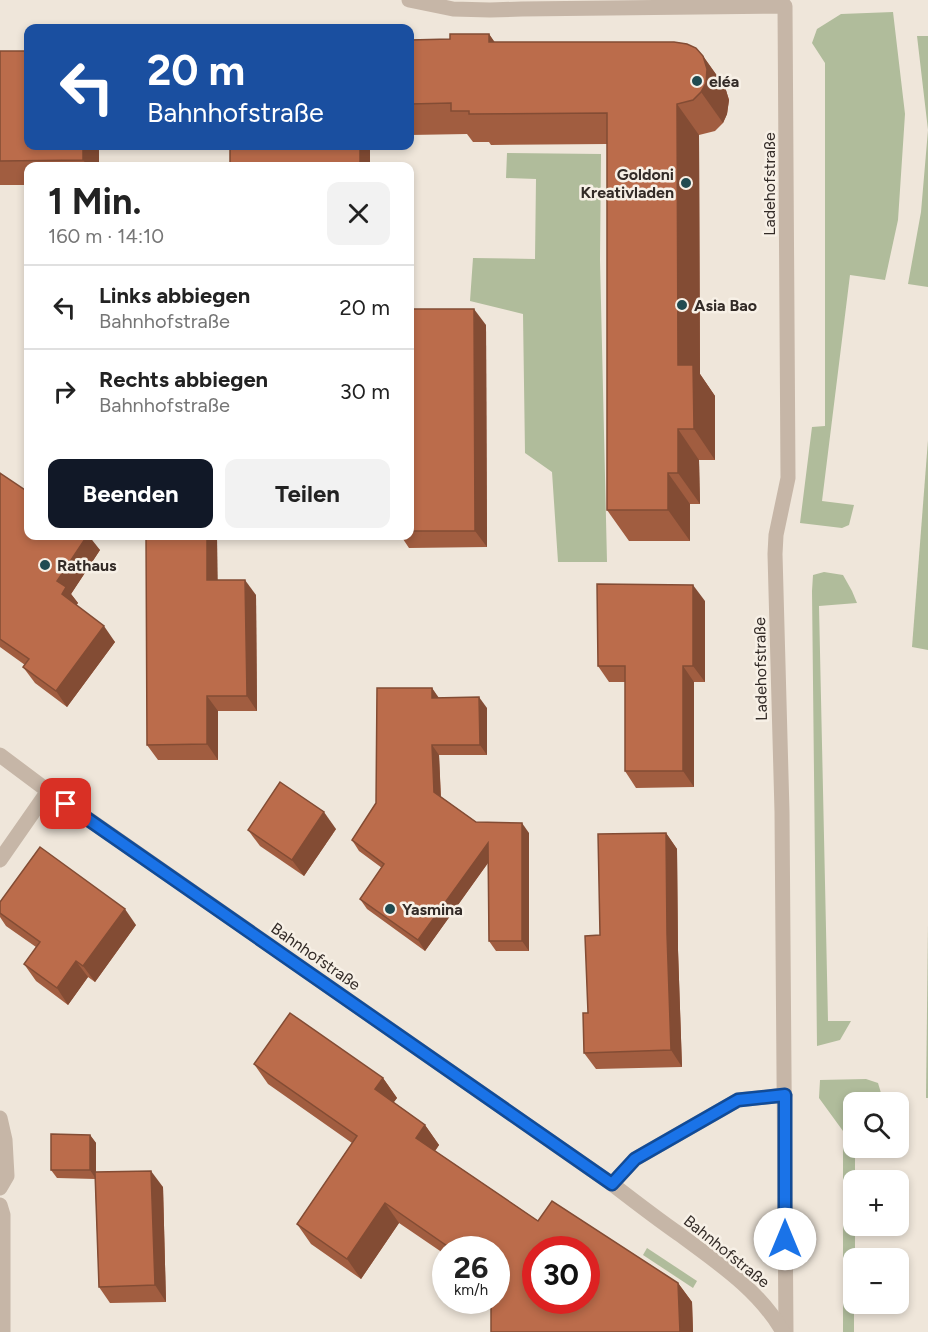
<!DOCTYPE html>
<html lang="de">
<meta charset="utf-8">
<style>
body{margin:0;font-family:Figtree,sans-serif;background:#f2f2f2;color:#222;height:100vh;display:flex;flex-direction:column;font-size:22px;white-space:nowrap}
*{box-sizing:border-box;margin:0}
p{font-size:20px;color:#767676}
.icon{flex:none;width:33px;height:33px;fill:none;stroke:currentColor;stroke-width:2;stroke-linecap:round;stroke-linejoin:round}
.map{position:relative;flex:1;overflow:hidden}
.panel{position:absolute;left:24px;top:162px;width:390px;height:378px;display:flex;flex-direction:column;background:#fff;border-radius:12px;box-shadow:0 3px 9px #0003}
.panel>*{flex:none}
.top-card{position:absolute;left:24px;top:24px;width:390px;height:126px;border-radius:12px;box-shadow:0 3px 9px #0003;background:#1a4fa0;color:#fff;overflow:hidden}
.buttons{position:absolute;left:843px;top:1092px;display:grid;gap:12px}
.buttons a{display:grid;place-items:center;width:66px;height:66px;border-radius:12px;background:#fff;box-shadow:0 3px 9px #0003;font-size:30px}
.speed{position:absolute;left:432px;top:1236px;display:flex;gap:12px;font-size:30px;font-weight:700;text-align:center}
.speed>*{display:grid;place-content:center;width:78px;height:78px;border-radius:50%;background:#fff;box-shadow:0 3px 9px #0003;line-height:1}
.speed small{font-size:15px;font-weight:400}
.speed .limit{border:9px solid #d22;background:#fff;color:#111}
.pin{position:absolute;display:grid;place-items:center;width:51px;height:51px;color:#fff;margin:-26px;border-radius:12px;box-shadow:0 3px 9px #0006}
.me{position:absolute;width:66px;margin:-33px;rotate:0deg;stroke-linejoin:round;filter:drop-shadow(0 0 4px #0008)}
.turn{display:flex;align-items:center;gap:21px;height:126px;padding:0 24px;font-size:27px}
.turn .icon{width:78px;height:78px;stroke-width:2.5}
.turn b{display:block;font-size:42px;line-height:51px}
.round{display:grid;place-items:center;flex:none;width:63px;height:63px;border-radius:12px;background:#f2f2f2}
.head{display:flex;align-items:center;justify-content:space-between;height:102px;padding:0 24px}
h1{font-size:36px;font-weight:700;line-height:45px}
.button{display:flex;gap:12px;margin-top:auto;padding:12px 24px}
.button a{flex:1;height:69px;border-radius:12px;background:#111827;color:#fff;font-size:24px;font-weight:700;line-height:69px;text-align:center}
.button a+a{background:#f2f2f2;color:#222}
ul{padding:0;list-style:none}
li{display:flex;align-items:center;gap:18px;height:84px;padding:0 24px;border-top:2px solid #e0e0e0}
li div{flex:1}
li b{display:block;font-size:22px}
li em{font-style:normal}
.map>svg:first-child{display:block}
</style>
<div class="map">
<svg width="928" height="1332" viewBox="0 0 928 1332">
<rect width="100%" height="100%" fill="#efe6da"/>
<g fill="#b0bc9b">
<path d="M893,12l12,102 -7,106 -13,60 -35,-5 -28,226 32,4 -5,20 -7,3 -42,-5 12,-96 13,-1v-363l-13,-20 5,-14 24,-15z"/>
<path d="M917,36h11v251l-20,-3 13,-72 7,-82z"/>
<path d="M507,153l94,1 -1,106 7,302h-49l-6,-90 -27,-19 -2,-139 -53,-13 3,-43 62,1 1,-80 -30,-1z"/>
<path d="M928,440v210l-16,-3z"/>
<path d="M824,572l19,3 9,16 5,12 -38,3 9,415h23l-11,19 -23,6 -5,-455 1,-16z"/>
<path d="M928,924v174h-2z"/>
<path d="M866,1079l12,4 3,10 -25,3v6h-2v46h1v32h-1v46h1v32h-1v74h-11v-201l-24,-33 1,-18z"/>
<path d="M647,1248l50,33 -4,7 -50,-33z"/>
</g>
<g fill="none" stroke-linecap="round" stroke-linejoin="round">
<g stroke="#c6b6a7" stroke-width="15">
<path d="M409,0l44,9 37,1 32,-1 263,-3 3,472 -12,57 -1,19 7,258 4,520"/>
<path d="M0,755l48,36 564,393c22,17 44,34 67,50 39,29 80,56 104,98"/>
<path d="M0,860l48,-69"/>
<path d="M0,1118l5,22 2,36 -7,12"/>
<path d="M612,1184l23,-25 103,-59 47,-5"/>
<path d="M0,1205l3,10v117"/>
</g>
</g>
<g fill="#a15d40">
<path d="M489,34l5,8 209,14 22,31 4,13 -2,14 -4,9 -8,8 -16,4 1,239 15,22v64h-16l1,44h-10v37h-61l-22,-31v-366l-116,1 -2,-3h-16l-6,-8 -57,1v-95l40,-1z"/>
<path d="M0,51l99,95v20h-71v19h-28z"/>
<path d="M410,309l76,16 1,222 -78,1 -8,-12h9z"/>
<path d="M0,473l100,77 -29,44 7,9 -2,2 39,37 -48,65 -32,-24 -12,-16 2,-2 -25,-18z"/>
<path d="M217,580l39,15 1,116h-39v49h-60l-11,-15z"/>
<path d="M705,601v81h-11v105l-58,1 -11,-17v-89h-16l-11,-16z"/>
<path d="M432,688l6,10 49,10v47h-48l2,42 35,25 53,11v118h-33l-7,-10 -1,-78 -63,88 -58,-42 -7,-10 22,-31 -23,-17 -7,-11 24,-37z"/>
<path d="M336,829l-32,47 -44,-30 -12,-16z"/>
<path d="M666,833l11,16 1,101 4,117 -86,2 -12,-16 4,-40 12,-78z"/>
<path d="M0,902l136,23 -41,57 -7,-5 -20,28 -32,-24 -12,-17 12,-17 -30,-21 -6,-9z"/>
<path d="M254,1064l129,14 14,20 -4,4 32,23 14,20 -4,6 103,70 140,62 14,19 1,30h-202l5,-82h-50v5l-47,-32 -38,56 -50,-35 -14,-20 55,-81 -84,-59z"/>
<path d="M90,1135l6,8v29l67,15 3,115 -56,1 -11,-16 -4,-108 -38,-1 -6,-8z"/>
</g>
<g fill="#834c34">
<path d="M489,34l22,31 -22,-23z"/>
<path d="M703,56l22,31 4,13 -2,14 -4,9 -22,-31z"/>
<path d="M677,104l22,31 1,239 15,22v64l-21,-31 -16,-64z"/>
<path d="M83,146h16v20h-11l-5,-6z"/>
<rect x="360" y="146" width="10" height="20"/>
<path d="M474,309l12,16 1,222 -12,-16z"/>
<path d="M678,429l21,31 1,44 -22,-31z"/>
<path d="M668,473l22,31v37l-22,-31z"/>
<path d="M87,536h2l11,14 -29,44 7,9 -5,7 -11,-16 -5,-13z"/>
<path d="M207,536h10l1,59 -11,-15z"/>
<path d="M245,580l11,15 1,116 -10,-15z"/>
<path d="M693,585l12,16v81l-12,-16z"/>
<path d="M104,626l11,16 -48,65 -11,-16z"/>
<path d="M683,666l11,16v105l-11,-16z"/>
<path d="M432,688l7,10h-7z"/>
<path d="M207,696l11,15v49l-11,-16z"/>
<path d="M479,697l8,11v47l-7,-10z"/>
<path d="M432,745l7,10 2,48 -7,-11z"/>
<path d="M324,812l12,17 -32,47 -12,-16z"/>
<path d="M522,823l7,10v118l-7,-10z"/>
<path d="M666,833l11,16 1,101 4,117 -11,-17 -4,-116z"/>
<path d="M488,843l7,10 -70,98 -7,-11z"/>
<path d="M125,909l11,16 -41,57 -12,-16z"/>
<path d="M76,961l12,16 -20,28 -11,-17z"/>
<path d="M383,1078l14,20 -8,11 -14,-20z"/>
<path d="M425,1125l14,20 -9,13 -14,-20z"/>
<path d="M90,1135l6,8v36l-6,-9z"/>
<path d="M151,1171l12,16 3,115 -11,-17z"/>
<path d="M385,1203l14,20 -38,56 -14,-20z"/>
<path d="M678,1283l14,19 1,30h-13z"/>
</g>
<g fill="#bb6c4b" stroke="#834c34" stroke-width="1.5" fill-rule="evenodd">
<path d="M450,34h39v8h185l13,2 9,4 7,8 4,13 -1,14 -5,9 -8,8 -16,4 1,261h15l1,64h-16v44h-10v37h-61v-397l-138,1v-3h-18v-8l-41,1v-64l40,-1z"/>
<path d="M0,51h28v95h55v14l-83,1z"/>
<rect x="230" y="146" width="130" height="20"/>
<path d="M410,309h64l1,222h-65z"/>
<path d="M0,473l28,19v44h59l-30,45 9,6 -4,7 42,32 -48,65 -33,-24 6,-8 -29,-20z"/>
<path d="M146,536h61v44h38l2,116h-40v48l-60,1z"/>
<path d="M597,584l96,1v81h-10v105h-58v-105h-27z"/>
<path d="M377,688h55v10l47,-1 1,48h-48l2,47 42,30 46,1v118h-33l-1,-98 -70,97 -58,-41 24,-35 -32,-24 24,-37z"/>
<path d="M280,782l44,30 -32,48 -44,-30z"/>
<path d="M666,833l1,101 4,116 -87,3 -1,-40h5l-3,-77 15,-1 -2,-101z"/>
<path d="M40,847l85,62 -42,57 -7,-5 -19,27 -33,-24 16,-22 -40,-29v-11z"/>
<path d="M290,1013l93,65 -8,11 50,36 -9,13 122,83 14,-20 126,82 2,49h-189v-32h5v-50h-43l-68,-47 -38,56 -50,-35 60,-88 -103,-72zM536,1250h50v50h-50z"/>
<path d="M51,1134l39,1v35h-39z"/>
<path d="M151,1171l4,114 -56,2 -4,-115z"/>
</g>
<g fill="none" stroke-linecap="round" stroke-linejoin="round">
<defs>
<path id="route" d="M66,804l546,380 23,-25 103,-59 47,-5v144"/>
</defs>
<use href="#route" stroke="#114b97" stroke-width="15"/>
<use href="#route" stroke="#1a73e8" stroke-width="10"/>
</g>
<g fill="#204b51" stroke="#f7f0e6" stroke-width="2">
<circle cx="697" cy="81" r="6"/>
<circle cx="686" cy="183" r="6"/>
<circle cx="682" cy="305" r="6"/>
<circle cx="45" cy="565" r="6"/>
<circle cx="390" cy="909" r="6"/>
</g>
<g text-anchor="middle" stroke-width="5" stroke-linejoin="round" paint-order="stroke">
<g font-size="16" font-weight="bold" fill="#332b27" stroke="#f7f0e6" text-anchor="start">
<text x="709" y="87">eléa</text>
<text x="674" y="180" text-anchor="end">Goldoni<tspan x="674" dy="18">Kreativladen</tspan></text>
<text x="694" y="311">Asia Bao</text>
<text x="57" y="571">Rathaus</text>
<text x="402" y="915">Yasmina</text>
</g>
<g font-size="16" fill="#332b27" stroke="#f7f0e6">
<text transform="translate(769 184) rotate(-90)" y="6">Ladehofstraße</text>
<text transform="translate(760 669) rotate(-91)" y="6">Ladehofstraße</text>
<text transform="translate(316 956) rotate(35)" y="6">Bahnhofstraße</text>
<text transform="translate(727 1251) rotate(39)" y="6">Bahnhofstraße</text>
</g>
</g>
</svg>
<div class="buttons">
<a><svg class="icon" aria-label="search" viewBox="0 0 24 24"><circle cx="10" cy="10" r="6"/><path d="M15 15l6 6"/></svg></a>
<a>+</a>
<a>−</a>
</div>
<div class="speed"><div>26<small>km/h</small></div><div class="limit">30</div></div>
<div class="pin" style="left:66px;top:804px;background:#d93025"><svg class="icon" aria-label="arrive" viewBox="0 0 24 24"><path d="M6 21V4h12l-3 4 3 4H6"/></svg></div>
<svg class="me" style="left:785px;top:1239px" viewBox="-20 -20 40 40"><circle r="19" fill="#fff"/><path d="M0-13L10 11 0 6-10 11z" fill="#1a73e8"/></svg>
<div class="top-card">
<div class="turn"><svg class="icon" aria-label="left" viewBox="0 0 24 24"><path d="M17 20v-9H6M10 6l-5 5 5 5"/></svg><div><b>20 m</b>Bahnhofstraße</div></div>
</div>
<section class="panel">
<div class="head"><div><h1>1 Min.</h1><p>160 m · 14:10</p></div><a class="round"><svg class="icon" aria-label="close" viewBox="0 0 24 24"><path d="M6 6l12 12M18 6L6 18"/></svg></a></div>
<ul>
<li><svg class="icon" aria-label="left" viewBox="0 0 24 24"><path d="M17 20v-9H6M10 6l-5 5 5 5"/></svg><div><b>Links abbiegen</b><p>Bahnhofstraße</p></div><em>20 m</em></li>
<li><svg class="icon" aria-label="right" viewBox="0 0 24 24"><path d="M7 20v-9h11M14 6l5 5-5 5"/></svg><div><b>Rechts abbiegen</b><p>Bahnhofstraße</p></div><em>30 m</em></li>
</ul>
<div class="button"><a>Beenden</a><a>Teilen</a></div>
</section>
</div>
